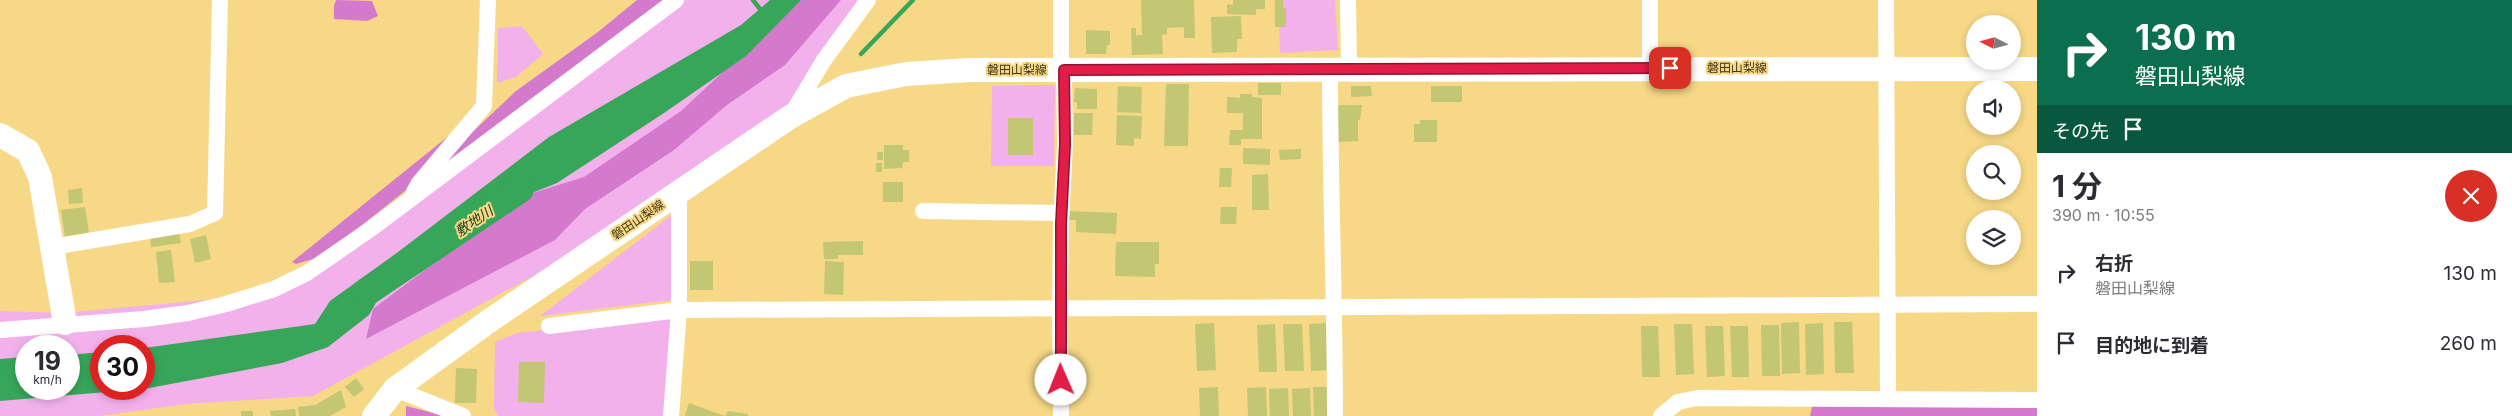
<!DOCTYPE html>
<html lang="ja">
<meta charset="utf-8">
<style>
body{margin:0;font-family:Inter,"Noto Sans JP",sans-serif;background:#f7f7f7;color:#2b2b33;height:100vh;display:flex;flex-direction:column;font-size:19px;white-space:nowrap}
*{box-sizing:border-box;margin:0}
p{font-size:16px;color:#7c7c81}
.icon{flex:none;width:28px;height:28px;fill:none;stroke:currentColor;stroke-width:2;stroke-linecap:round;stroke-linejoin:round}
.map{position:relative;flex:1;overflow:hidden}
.sheet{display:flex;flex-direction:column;background:#fff;width:475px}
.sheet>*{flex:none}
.hud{background:#0b6e4f;color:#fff;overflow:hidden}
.needle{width:32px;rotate:276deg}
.buttons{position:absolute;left:1966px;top:15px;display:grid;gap:10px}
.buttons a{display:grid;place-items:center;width:55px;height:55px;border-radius:50%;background:#fff;box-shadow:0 2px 8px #0003;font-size:25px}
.speed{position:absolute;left:15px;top:335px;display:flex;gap:10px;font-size:25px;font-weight:700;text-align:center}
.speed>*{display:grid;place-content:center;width:65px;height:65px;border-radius:50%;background:#fff;box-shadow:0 2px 8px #0003;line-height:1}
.speed small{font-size:12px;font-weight:400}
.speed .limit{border:8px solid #d22;background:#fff;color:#111}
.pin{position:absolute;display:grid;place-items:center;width:42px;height:42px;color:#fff;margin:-21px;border-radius:10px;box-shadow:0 2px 8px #0006}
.me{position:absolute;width:55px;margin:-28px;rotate:359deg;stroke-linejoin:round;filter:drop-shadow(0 0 4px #0008)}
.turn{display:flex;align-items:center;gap:18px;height:105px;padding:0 15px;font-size:22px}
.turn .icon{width:65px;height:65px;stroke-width:2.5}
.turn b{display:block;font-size:35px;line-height:42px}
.then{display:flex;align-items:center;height:48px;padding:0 15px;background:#0003;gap:10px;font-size:19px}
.round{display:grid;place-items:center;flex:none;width:52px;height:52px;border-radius:26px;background:#f7f7f7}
.overview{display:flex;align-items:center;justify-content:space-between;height:85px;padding:0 15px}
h1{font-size:30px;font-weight:700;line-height:38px}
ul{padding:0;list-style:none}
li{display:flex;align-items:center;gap:15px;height:70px;padding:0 15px}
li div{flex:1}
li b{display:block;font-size:19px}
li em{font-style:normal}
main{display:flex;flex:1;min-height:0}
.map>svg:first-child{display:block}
</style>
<main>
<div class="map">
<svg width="2037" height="416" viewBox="0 0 2037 416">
<rect width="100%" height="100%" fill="#f6d886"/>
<g fill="#f3b1ec" fill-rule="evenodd">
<path d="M673,0h194l-69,105 -153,110 -332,181 -126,8 -89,12h-98v-105l63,2 222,-20zM26,346h43v43h-43zM101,346h43v43h-43z"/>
<path d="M1278,0h57l3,50 -58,3z"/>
<path d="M522,26l21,28 -27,23 -19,6 1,-55z"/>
<path d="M1055,85l-1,81h-63l1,-80z"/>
<path d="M673,214l-1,86 -132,16z"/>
<path d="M670,317l1,99h-173l-4,-7 1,-67 22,-9z"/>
</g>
<g fill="#d37acc">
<path d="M336,0l36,1 6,15 -11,5 -33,-2v-13z"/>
<path d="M637,0h42l-161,120 -93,55 -102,81 -27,8 -4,-2 159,-128 -21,38 86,-81 82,-59z"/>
<path d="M800,0h41l-56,65 -58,40 -53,45 -89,59 -30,31 -189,99 7,-30 150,-113 61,-19 97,-66z"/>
<path d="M1814,398l223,2v16h-227z"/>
<path d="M406,406l39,10h-39z"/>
</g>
<g fill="#37a659">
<path d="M770,0h31l-55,56 -82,57 -107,70 -68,27 -98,66 -22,39 -41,32 -46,16 -138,26v-41l171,-24 15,-23 68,-49 151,-115 192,-112z"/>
<path d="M101,352v37h41l-142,12v-42l26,-2v32h43v-34z"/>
</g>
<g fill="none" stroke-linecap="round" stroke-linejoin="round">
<g stroke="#37a659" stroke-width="4.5">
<path d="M753,0l7,9"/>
<path d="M861,54l52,-54"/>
</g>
<path stroke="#37a659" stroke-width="28" d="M365,293l155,-104"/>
</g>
<g fill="#c3c672">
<path d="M1141,0h53l1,38h-11v-11l-17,1v6l-5,1 1,19 -31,1 -1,-27h5v7h6z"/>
<path d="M1233,0h32v9h-9v6l-29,-1v-10l6,1z"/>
<path d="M1275,0h8v8h3v19h-11z"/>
<path d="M1241,16l1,23h-5v13l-25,1 -1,-36z"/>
<path d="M1086,30l24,1v14h-3l-1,9h-20z"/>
<rect x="1258" y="83" width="23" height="12"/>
<path d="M1166,84h23l-1,62h-24z"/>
<path d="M1118,86l24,1 -1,26 -24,-1z"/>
<path d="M1351,86h20l1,10 -21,1z"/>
<rect x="1431" y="86" width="31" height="16"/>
<path d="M1075,88l22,1v20h-20v-7h-3z"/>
<path d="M1240,94h12v3l10,1v41h-21v6h-12l1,-15h13v-17h-16v-16l13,1z"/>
<path d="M1337,105h25l-2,15h-2v21l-21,1z"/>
<path d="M1074,113h19l-1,22h-18z"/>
<path d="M1117,115l25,1 -1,23 -7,-1v8l-18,-1z"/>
<rect x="1008" y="118" width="25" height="37"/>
<path d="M1420,120h17v22h-23v-18h6z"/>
<path d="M884,145h19v5h6v12h-6l-1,6 -18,1z"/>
<path d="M1243,148l27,1v16l-27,-1z"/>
<path d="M1301,149v10l-21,1 -1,-10z"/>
<rect x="877" y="152" width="6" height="8"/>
<rect x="876" y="163" width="6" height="9"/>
<path d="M1220,168h12l-1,19h-12z"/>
<path d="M1268,174l1,36h-17v-35z"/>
<rect x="883" y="182" width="20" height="20"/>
<path d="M82,188l1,15 -14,1 -1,-14z"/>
<path d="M85,207l4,27 -24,4 -4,-28z"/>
<path d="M1221,207h16l-1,17h-16z"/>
<path d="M1069,211l48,2 -1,21 -40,-2v-12h-7z"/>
<path d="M179,231l2,12 -30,4 -1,-12z"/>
<path d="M206,235l5,24 -16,4 -5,-24z"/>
<path d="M863,241v14h-25v4h-14l-1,-17z"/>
<path d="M1116,242h43v22h-4v13l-40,-1z"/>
<path d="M171,250l4,32 -16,1 -3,-31z"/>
<rect x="690" y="261" width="23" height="29"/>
<path d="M825,261l19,1 -1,33 -19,-1z"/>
<path d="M1799,322l1,51 -18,1 -1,-51z"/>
<path d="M1834,322h18l2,51h-19z"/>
<path d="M1214,323l2,47 -19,1 -2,-47z"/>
<path d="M1328,323l2,47 -19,1 -2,-47z"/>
<path d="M1823,323l1,51 -18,1 -1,-51z"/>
<path d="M1275,324l2,48h-18l-2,-47z"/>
<path d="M1283,324h19l2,47h-19z"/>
<path d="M1674,324h18l2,50 -18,1z"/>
<path d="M1761,325h18l1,51h-18z"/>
<path d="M1641,326h17l2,51h-18z"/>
<path d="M1705,326h18l2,50 -18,1z"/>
<path d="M1730,326h18l1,51h-17z"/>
<path d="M519,362h26l-1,41 -26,-1z"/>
<path d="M456,368l21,1 -1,34h-21z"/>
<path d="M356,378l8,11 -10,8 -9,-10z"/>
<path d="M1218,387l1,29h-19l-1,-28z"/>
<path d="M1266,387l1,29h-19l-1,-28z"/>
<path d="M1313,387h19l1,29h-19z"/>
<path d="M1288,388l1,28h-19l-1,-27z"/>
<path d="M1310,388l1,28h-18l-1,-27z"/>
<path d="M341,390l5,17 -16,9h-31l-1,-9 17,-2z"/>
<path d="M689,403l36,13 3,-5 20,3v2h-61l-2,-1z"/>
<path d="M295,409l1,7h-25l-1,-5z"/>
<rect x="241" y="411" width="12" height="5"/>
</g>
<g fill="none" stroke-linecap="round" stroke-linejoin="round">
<g stroke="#fff" stroke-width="16">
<path d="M1348,0l1,69"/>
<path d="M1650,0v68"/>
<path d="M1886,0l2,399"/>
<path d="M1061,70v-70"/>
<path d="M1330,70c0,115 5,230 5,346"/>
<path d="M791,115l33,-55 44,-60"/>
<path d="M414,192l5,-9 65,-77 4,-106"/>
<path d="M923,211l138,2"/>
<path d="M52,247l138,-23 25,-11 5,-213"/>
<path d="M549,326l130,-16 1358,-6"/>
<path d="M0,330l144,-11 44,-6 38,-9 48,-15 33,-16 65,-45 304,-228"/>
<path d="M395,389l68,27"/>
<path d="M671,416l8,-106v-118"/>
<path d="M1061,416l-1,-107 1,-84 4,-81 -1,-73"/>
<path d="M1661,416l17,-14 19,-4 340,2"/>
</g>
<g stroke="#fff" stroke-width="24">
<path d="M0,135l28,16 12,26 25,146"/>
<path d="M374,416l21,-27 94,-68 301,-204 56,-31 60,-12 64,-4 1067,-1"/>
</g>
</g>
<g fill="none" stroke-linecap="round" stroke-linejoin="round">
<defs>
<path id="route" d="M1061,380v-156l4,-80 -1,-74 606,-2"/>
</defs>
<use href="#route" stroke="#92132f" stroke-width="12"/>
<use href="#route" stroke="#e11d48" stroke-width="9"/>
</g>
<g text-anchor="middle" stroke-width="4" stroke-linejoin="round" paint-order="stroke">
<g font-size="12" fill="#423613" stroke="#f6d886">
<text x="1737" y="72">磐田山梨線</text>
<text x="1017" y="74">磐田山梨線</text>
<text transform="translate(638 220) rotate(-34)" y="4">磐田山梨線</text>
</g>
<g font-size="14" font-style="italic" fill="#0f3b1c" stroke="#f6d886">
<text transform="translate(474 221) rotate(-34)" y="5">敷地川</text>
</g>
</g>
</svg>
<div class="buttons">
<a><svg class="needle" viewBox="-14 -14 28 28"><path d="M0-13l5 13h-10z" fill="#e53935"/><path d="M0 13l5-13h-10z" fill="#7c7c81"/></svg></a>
<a><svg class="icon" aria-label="sound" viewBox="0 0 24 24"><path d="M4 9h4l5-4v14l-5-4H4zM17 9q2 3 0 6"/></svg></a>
<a><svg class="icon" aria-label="search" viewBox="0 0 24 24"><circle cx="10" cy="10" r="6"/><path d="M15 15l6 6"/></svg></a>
<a><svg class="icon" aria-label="layers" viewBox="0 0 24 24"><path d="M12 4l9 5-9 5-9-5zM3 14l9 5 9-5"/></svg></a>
</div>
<div class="speed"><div>19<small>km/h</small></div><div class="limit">30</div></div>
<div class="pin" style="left:1670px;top:68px;background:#d93025"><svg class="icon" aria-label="arrive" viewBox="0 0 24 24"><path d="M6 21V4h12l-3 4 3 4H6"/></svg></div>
<svg class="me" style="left:1061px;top:380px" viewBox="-20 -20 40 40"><circle r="19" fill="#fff"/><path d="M0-13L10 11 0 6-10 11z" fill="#e11d48"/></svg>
</div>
<section class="sheet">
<div class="hud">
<div class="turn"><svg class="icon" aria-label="right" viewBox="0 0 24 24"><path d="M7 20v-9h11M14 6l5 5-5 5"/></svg><div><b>130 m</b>磐田山梨線</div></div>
<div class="then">その先<svg class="icon" aria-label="arrive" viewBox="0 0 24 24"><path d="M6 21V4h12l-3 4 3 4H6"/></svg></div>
</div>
<div class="overview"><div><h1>1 分</h1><p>390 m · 10:55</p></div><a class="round" style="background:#d93025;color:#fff"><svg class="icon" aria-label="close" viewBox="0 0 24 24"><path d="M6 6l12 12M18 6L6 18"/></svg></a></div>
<ul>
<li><svg class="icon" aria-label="right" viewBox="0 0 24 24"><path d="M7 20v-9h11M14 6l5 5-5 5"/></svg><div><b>右折</b><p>磐田山梨線</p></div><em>130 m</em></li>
<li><svg class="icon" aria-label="arrive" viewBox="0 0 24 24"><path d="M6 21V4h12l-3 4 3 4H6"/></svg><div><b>目的地に到着</b></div><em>260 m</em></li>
</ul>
</section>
</main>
